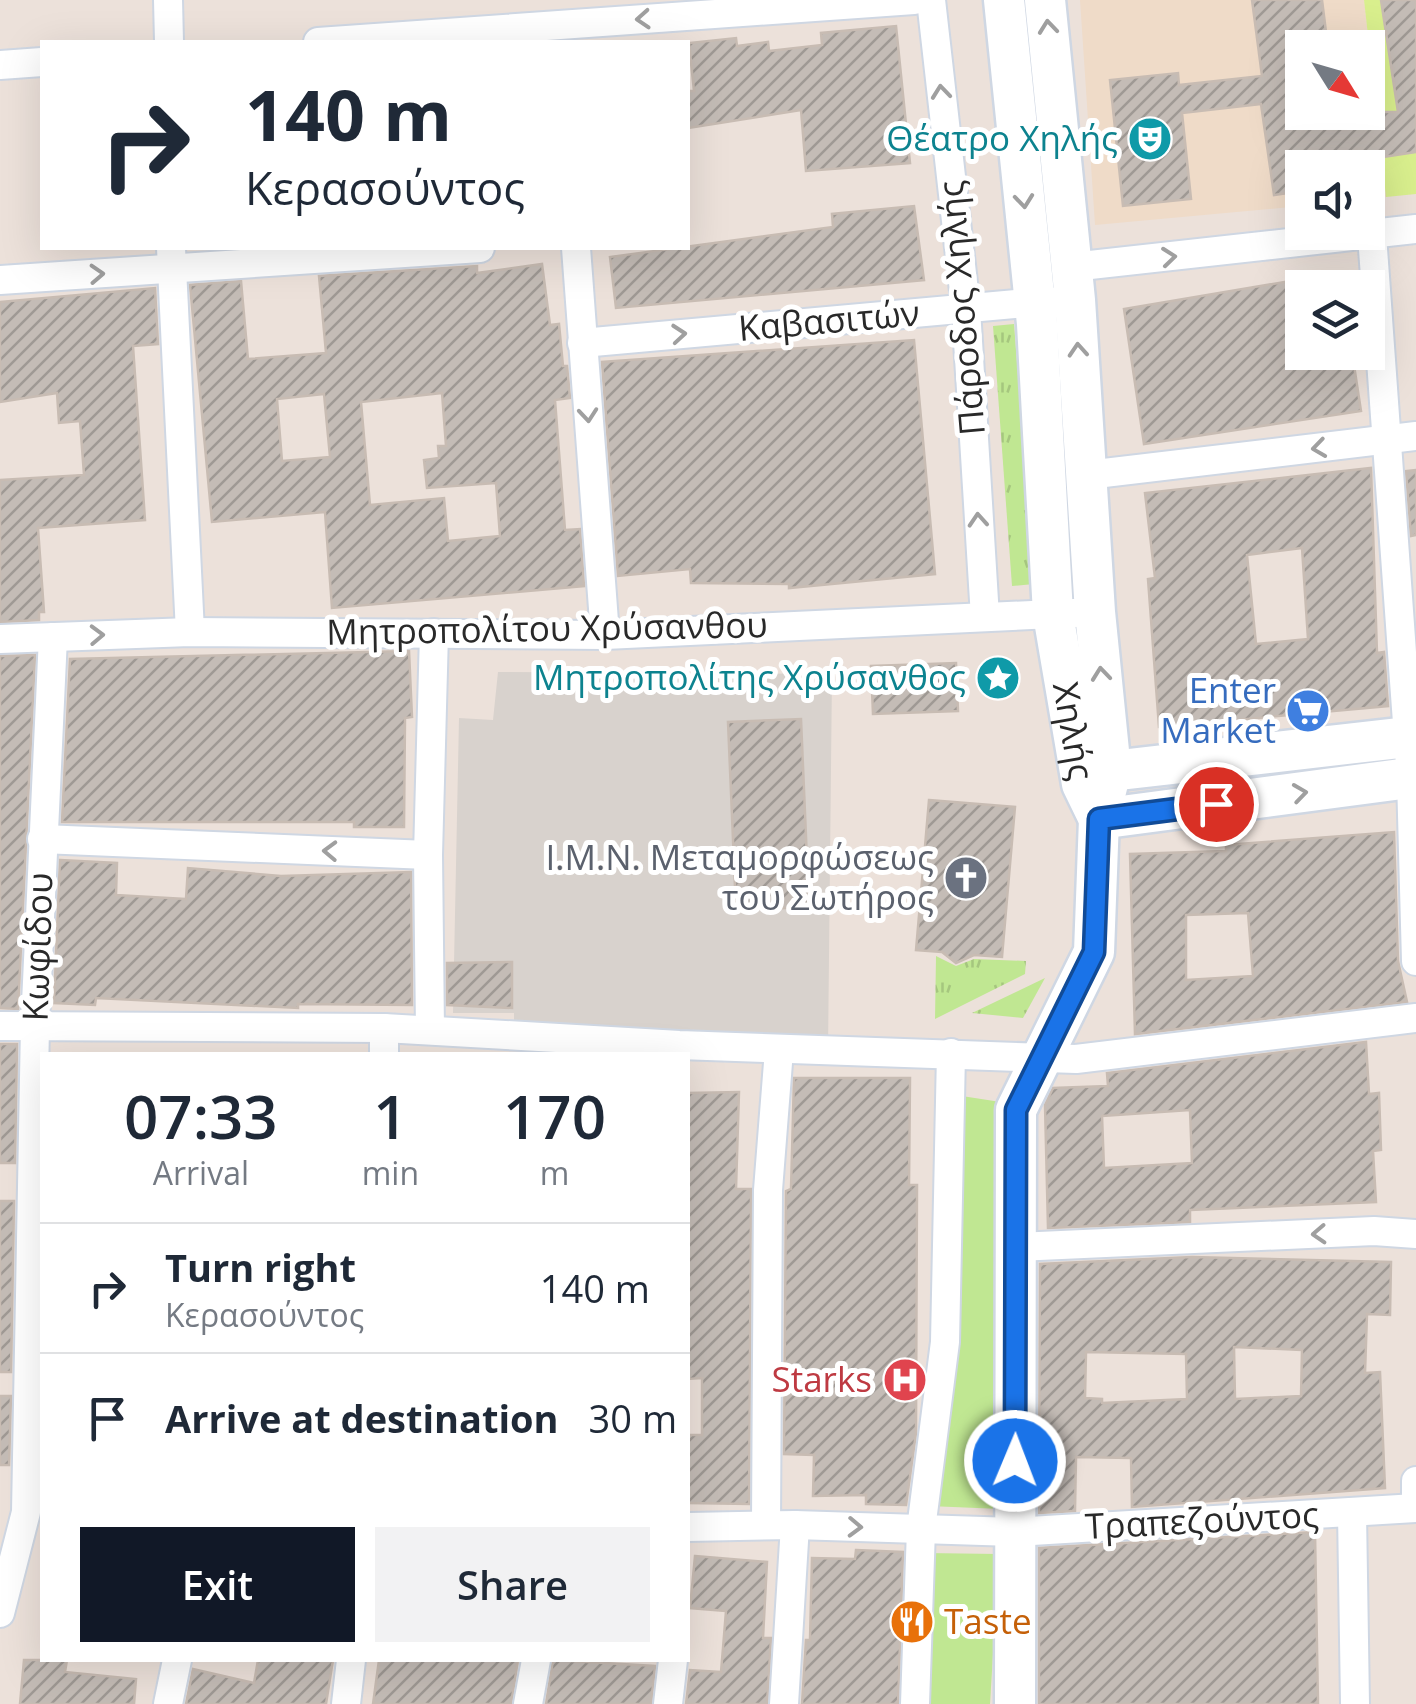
<!DOCTYPE html>
<meta charset="utf-8">
<style>
body{margin:0;font-family:"Open Sans",sans-serif;background:#f2f2f3;color:#1f2937;height:100vh;display:flex;flex-direction:column;font-size:38px;white-space:nowrap}
*{box-sizing:border-box;margin:0}
p{font-size:32px;color:#747a83}
.icon{flex:none;width:55px;height:55px;fill:none;stroke:currentColor;stroke-width:2;stroke-linecap:round;stroke-linejoin:round}
.map{position:relative;flex:1;overflow:hidden}
.panel{position:absolute;left:40px;top:1052px;width:650px;height:610px;display:flex;flex-direction:column;background:#fff;border-radius:0px;box-shadow:0 10px 40px #0002}
.panel>*{flex:none}
.hud{position:absolute;left:40px;top:40px;width:650px;height:210px;border-radius:0px;box-shadow:0 10px 40px #0002;background:#fff;color:#1f2937;overflow:hidden}
.needle{width:65px;rotate:127deg}
.tools{position:absolute;left:1285px;top:30px;display:grid;gap:20px}
.tools a{display:grid;place-items:center;width:100px;height:100px;border-radius:0px;background:#fff;box-shadow:0 10px 40px #0002;font-size:50px}
.pin{position:absolute;display:grid;place-items:center;width:85px;height:85px;color:#fff;margin:-42px;border:5px solid #fff;border-radius:50%;box-shadow:0 2px 10px #0007}
.me{position:absolute;width:110px;margin:-55px;rotate:1deg;stroke-linejoin:round;filter:drop-shadow(0 0 8px #0008)}
.turn{display:flex;align-items:center;gap:35px;height:210px;padding:0 40px;font-size:45px}
.turn .icon{width:130px;height:130px;stroke-width:2.5}
.turn b{display:block;font-size:70px;line-height:85px}
.eta{display:flex;justify-content:space-evenly;align-items:center;height:170px;text-align:center}
.eta b{font-size:60px;font-weight:600;line-height:70px}
.primary-button{display:flex;gap:20px;margin-top:auto;padding:20px 40px}
.primary-button a{flex:1;height:115px;border-radius:0px;background:#111827;color:#fff;font-size:40px;font-weight:600;line-height:115px;text-align:center}
.primary-button a+a{background:#f2f2f3;color:#1f2937}
ul{padding:0;list-style:none}
li{display:flex;align-items:center;gap:30px;height:130px;padding:0 40px;border-top:2px solid #e0e1e3}
li div{flex:1}
li b{display:block;font-size:38px}
li em{font-style:normal}
.map>svg:first-child{display:block}
</style>
<div class="map">
<svg width="1416" height="1704" viewBox="0 0 1416 1704">
<defs>
<pattern id="grass-tufts" width="24" height="20" patternUnits="userSpaceOnUse" patternTransform="scale(2.5)"><rect width="24" height="20" fill="#c0e792"/><path d="M3 7l-1-3M5 7V3M7 7l1-3M15 17l-1-3M17 17v-4M19 17l1-3" fill="none" stroke="#a5c67e"/></pattern>
<pattern id="building-hatch" width="6" height="6" patternUnits="userSpaceOnUse" patternTransform="scale(2.5)"><rect width="6" height="6" fill="#c4bcb6"/><path d="M-1 1l2-2M0 6l6-6M5 7l2-2" fill="none" stroke="#9f9994"/></pattern>
</defs>
<rect width="100%" height="100%" fill="#ece1da"/>
<path fill="#efdbc8" fill-rule="evenodd" d="M1080,0h284l22,197 -18,2v-31h-66v38l-207,19zM1302,48h66v64h-66z"/>
<g fill="url(#grass-tufts)">
<path d="M1014,324l20,260 -22,2 -19,-260z"/>
<path d="M936,956l20,10 18,-7 52,2 -1,13 -90,45z"/>
<path d="M1045,978l-22,40 -51,-5z"/>
</g>
<g fill="#c0e792">
<path d="M936,1092l71,11 -6,406 -72,-3z"/>
<path d="M924,1553l75,1 -9,150h-68z"/>
</g>
<path fill="#d9ef8d" d="M1364,0h52v194l-30,3z"/>
<path fill="#d8d2cd" d="M498,672l334,2 -4,377 -314,-15v-23h-61l6,-295 34,2z"/>
<g fill="url(#building-hatch)" stroke="#c8bcb3" stroke-width="2.5" fill-rule="evenodd">
<path d="M1252,0h70l6,48h-26v64h96l-17,-112h35v152l-46,7 1,9h-69v23l-28,4 -13,-91 -79,9 9,86 -68,7 -13,-126 68,-7 1,12 83,-9z"/>
<path d="M896,26l14,137 -104,8 -5,-61 -113,18v-37h6l-5,-48 47,-5 1,8 31,-4 1,9 53,-6 -1,-12z"/>
<path d="M914,206l10,74 -308,28 -6,-51 223,-30 -1,-13z"/>
<path d="M542,264l8,61 9,-1 4,42h4l3,32 -15,2 10,130 15,-1 4,57 -252,22 -7,-96 -113,10 -22,-237 51,-4 7,78 78,-6 -7,-77 158,-10v7zM442,393l4,53h-8l1,12 -15,2 3,28 69,-5 4,53 -52,5 -4,-43 -74,7 -9,-103zM324,394l6,63 -48,4 -5,-62z"/>
<path d="M1302,279v73h50l9,59 -217,33 -20,-135z"/>
<path d="M155,288l3,56 -25,2 12,174 -107,8 6,84h-5v8l-39,2v-142l84,-5 -4,-54 -21,2 -2,-30 -57,9v-100z"/>
<path d="M914,340l21,234 -146,14v-4l-98,-1 -1,-14 -72,7 -16,-214z"/>
<path d="M1371,468l6,185 7,-1 4,54 -229,21 -11,-148 7,-1 -10,-85zM1302,548l6,91 -52,5 -9,-89z"/>
<path d="M1416,470v65l-5,1 -5,-65z"/>
<path d="M409,651l3,66 -7,1 -1,109h-50v-5h-292l8,-163z"/>
<path d="M35,655l-17,354 -18,-1v-352z"/>
<path d="M956,663l2,48 -85,3 -2,-48z"/>
<path d="M801,719l8,188 -73,3 -8,-188z"/>
<path d="M929,800l86,7 -13,150 -28,-2 -18,8 -14,-11 -26,-2z"/>
<path d="M1394,832l4,129 9,41 -272,32 -5,-180 96,-3v-6zM1248,913l5,63 -67,4v-65z"/>
<path d="M60,860l57,3 -1,32 70,4 2,-31 93,8 130,-4 1,133 -114,-1v4l-202,-10 -1,7 -41,-2z"/>
<path d="M512,962v46l-65,-3v-42z"/>
<path d="M1366,1042l3,52 10,-1 2,57 -8,1 3,51 -186,8v12l-142,6 -3,-123 8,-17 55,-2 -1,-13zM1190,1110l2,53 -88,5 -2,-52z"/>
<path d="M0,1044h17l-2,119h-15z"/>
<path d="M794,1078h116l-1,107h8l-1,248 -10,72 -40,-1v-9l-53,1 1,-41 -30,-1 2,-263 5,-2z"/>
<path d="M739,1092l-3,97h15l-2,315 -61,-1v-68h14v-57l-14,1v-286z"/>
<path d="M0,1201h14l-3,171h-11z"/>
<path d="M1192,1257l199,5 -1,53 -23,-1 -2,59 15,-1 5,116 -253,19 -1,-49 -55,-1 -1,54 -36,2 1,-249zM1234,1347l68,3 -1,46 -66,3zM1086,1352l100,2 1,45 -85,4v-4l-17,-1z"/>
<path d="M0,1396h11l-2,69h-9z"/>
<path d="M1315,1532l3,172h-279v-156z"/>
<path d="M856,1550l47,2 -5,152h-96l4,-64h4l2,-82 43,1z"/>
<path d="M695,1556l72,6 -4,76h8l-4,66h-81l4,-34 31,2 5,-61 -36,-3z"/>
<path d="M24,1660h43l-2,12 71,7 -2,25h-114z"/>
<path d="M258,1660h75l-7,44h-140l7,-35 61,14z"/>
<path d="M379,1660h139l-7,44h-138z"/>
<path d="M553,1660l102,6 -4,38h-105z"/>
</g>
<g fill="none" stroke-linecap="round" stroke-linejoin="round">
<defs>
<g id="street">
<path d="M168,0l1,42"/>
<path d="M931,0l35,309 19,308"/>
<path d="M318,42l596,-42"/>
<path d="M0,65l42,-3"/>
<path d="M1372,235l39,543 5,183"/>
<path d="M171,248l19,384"/>
<path d="M576,248l29,387"/>
<path d="M1072,267l344,-38"/>
<path d="M0,280l480,-32"/>
<path d="M582,343l467,-42"/>
<path d="M1087,475l329,-39"/>
<path d="M0,639l190,-7 415,3 490,-23"/>
<path d="M42,839l386,16"/>
<path d="M0,1026l384,2 295,17 397,14 340,-41"/>
<path d="M430,1030l-2,-175 6,-222"/>
<path d="M384,1055v-27"/>
<path d="M1017,1247l357,-16 42,3"/>
<path d="M1416,1508v-27"/>
<path d="M1352,1512l3,192"/>
<path d="M766,1525l2,-335 11,-140"/>
<path d="M688,1527l107,-2 219,7 402,-24"/>
<path d="M0,1613l26,-101 9,-487 18,-388"/>
<path d="M168,1704l9,-44"/>
<path d="M346,1704l5,-44"/>
<path d="M528,1704l8,-44"/>
<path d="M668,1704l5,-44"/>
<path d="M784,1704l11,-179"/>
<path d="M915,1704l6,-175 24,-187 6,-289"/>
</g>
<g id="secondary">
<path id="s1" d="M1004,0l33,324 16,290 29,170 17,35"/>
<path d="M1111,771l305,-35"/>
<path d="M1099,819l317,-42"/>
<path d="M1015,1704l1,-594 78,-158 5,-133 12,-48 -16,-159 -20,-312 -30,-300"/>
</g>
</defs>
<use href="#street" stroke="#cfd7e3" stroke-width="32"/>
<use href="#secondary" stroke="#cfd7e3" stroke-width="45"/>
<use href="#street" stroke="#fff" stroke-width="28"/>
<use href="#secondary" stroke="#fff" stroke-width="40"/>
</g>
<defs><path id="oneway-chevron" d="M-2-3.5L2.5 0L-2 3.5" fill="none" stroke-width="1.6" stroke-linecap="round" stroke-linejoin="round" transform="scale(2.5)"/></defs>
<g stroke="#9f9f9f">
<use href="#oneway-chevron" transform="translate(643 19) rotate(176)"/>
<use href="#oneway-chevron" transform="translate(1048 27) rotate(-96)"/>
<use href="#oneway-chevron" transform="translate(941 92) rotate(-96)"/>
<use href="#oneway-chevron" transform="translate(1024 201) rotate(84)"/>
<use href="#oneway-chevron" transform="translate(1169 257) rotate(-6)"/>
<use href="#oneway-chevron" transform="translate(97 274) rotate(-3)"/>
<use href="#oneway-chevron" transform="translate(679 334) rotate(-5)"/>
<use href="#oneway-chevron" transform="translate(1078 350) rotate(-94)"/>
<use href="#oneway-chevron" transform="translate(588 415) rotate(85)"/>
<use href="#oneway-chevron" transform="translate(1319 448) rotate(172)"/>
<use href="#oneway-chevron" transform="translate(978 520) rotate(-94)"/>
<use href="#oneway-chevron" transform="translate(97 635) rotate(-2)"/>
<use href="#oneway-chevron" transform="translate(1101 674) rotate(-96)"/>
<use href="#oneway-chevron" transform="translate(1300 793) rotate(-8)"/>
<use href="#oneway-chevron" transform="translate(330 851) rotate(-178)"/>
<use href="#oneway-chevron" transform="translate(1319 1234) rotate(177)"/>
<use href="#oneway-chevron" transform="translate(855 1527) rotate(2)"/>
</g>
<g fill="none" stroke-linecap="round" stroke-linejoin="round">
<defs>
<path id="route" d="M1015,1461l1,-351 78,-158 5,-133 117,-15"/>
</defs>
<use href="#route" stroke="#114b97" stroke-width="25"/>
<use href="#route" stroke="#1a73e8" stroke-width="18"/>
</g>
<defs>
<symbol id="theatre-disc" viewBox="-11 -11 22 22"><circle r="9.5" fill="#0f9aa8" stroke="#fff"/><path d="M-5-5.5Q0-4 5-5.5V0Q5 5 0 6Q-5 5-5 0ZM-3.3-2.5H-1v1.5H-3.3ZM1-2.5H3.3v1.5H1ZM-2.8 1Q0 5.5 2.8 1Z" fill="#fff"/></symbol>
<symbol id="sight-disc" viewBox="-11 -11 22 22"><circle r="9.5" fill="#0f9aa8" stroke="#fff"/><path d="M0-6L1.8-2.2L6-1.7L2.9 1.2L3.7 5.4L0 3.3L-3.7 5.4L-2.9 1.2L-6-1.7L-1.8-2.2Z" fill="#fff"/></symbol>
<symbol id="supermarket-disc" viewBox="-11 -11 22 22"><circle r="9.5" fill="#3f7fe0" stroke="#fff"/><path d="M-6-5.5h2.5l.6 2H6L4.5 2H-2.5L-4.4-4H-6ZM-1.5 3.2a1.3 1.3 0 1 0 .1 0ZM3 3.2a1.3 1.3 0 1 0 .1 0Z" fill="#fff"/></symbol>
<symbol id="church-disc" viewBox="-11 -11 22 22"><circle r="9.5" fill="#6b7280" stroke="#fff"/><path d="M-1.2-6h2.4v3.5h3.3v2.4h-3.3V6h-2.4V-.1h-3.3v-2.4h3.3Z" fill="#fff"/></symbol>
<symbol id="hospital-disc" viewBox="-11 -11 22 22"><circle r="9.5" fill="#e0444e" stroke="#fff"/><path d="M-5-5h3v3.5h4V-5h3V5h-3V1.5h-4V5h-3Z" fill="#fff"/></symbol>
<symbol id="restaurant-disc" viewBox="-11 -11 22 22"><circle r="9.5" fill="#e8710a" stroke="#fff"/><path d="M-5-6h1v4h1v-4h1v4h1v-4h1v5L-1.5 .5V6h-2V.5L-5-1ZM5-6V6H3V1.5H1.5Q1.5-4 5-6Z" fill="#fff"/></symbol>
</defs>
<g fill-rule="evenodd">
<use href="#theatre-disc" x="1125" y="114" width="50" height="50"/>
<use href="#sight-disc" x="973" y="653" width="50" height="50"/>
<use href="#supermarket-disc" x="1283" y="686" width="50" height="50"/>
<use href="#church-disc" x="941" y="853" width="50" height="50"/>
<use href="#hospital-disc" x="880" y="1355" width="50" height="50"/>
<use href="#restaurant-disc" x="887" y="1597" width="50" height="50"/>
</g>
<g text-anchor="middle" stroke-width="10" stroke-linejoin="round" paint-order="stroke">
<g font-size="35" fill="#0d838f" stroke="#fff" text-anchor="end">
<text x="1118" y="151">Θέατρο Χηλής</text>
<text x="966" y="690">Μητροπολίτης Χρύσανθος</text>
</g>
<g font-size="35" fill="#292929" stroke="#fff">
<text transform="translate(962 308) rotate(-95)" y="12">Πάροδος Χηλής</text>
<text transform="translate(829 321) rotate(-5)" y="12">Καβασιτών</text>
<text transform="translate(547 629) rotate(-1)" y="12">Μητροπολίτου Χρύσανθου</text>
<text dy="12" stroke="none"><textPath href="#s1" startOffset="735">Χηλής</textPath></text>
<text transform="translate(38 947) rotate(-88)" y="12">Κωφίδου</text>
<text transform="translate(1202 1521) rotate(-3)" y="12">Τραπεζούντος</text>
</g>
<g font-size="35" fill="#366cbe" stroke="#fff" text-anchor="end">
<text x="1276" y="703">Enter<tspan x="1276" dy="40">Market</tspan></text>
</g>
<g font-size="35" fill="#5b616d" stroke="#fff" text-anchor="end">
<text x="934" y="870">Ι.Μ.Ν. Μεταμορφώσεως<tspan x="934" dy="40">του Σωτήρος</tspan></text>
</g>
<g font-size="35" fill="#be3a42" stroke="#fff" text-anchor="end">
<text x="872" y="1392">Starks</text>
</g>
<g font-size="35" fill="#c56008" stroke="#fff" text-anchor="start">
<text x="944" y="1634">Taste</text>
</g>
</g>
</svg>
<div class="tools">
<a><svg class="needle" viewBox="-14 -14 28 28"><path d="M0-13l5 13h-10z" fill="#e53935"/><path d="M0 13l5-13h-10z" fill="#747a83"/></svg></a>
<a><svg class="icon" aria-label="sound" viewBox="0 0 24 24"><path d="M4 9h4l5-4v14l-5-4H4zM17 9q2 3 0 6"/></svg></a>
<a><svg class="icon" aria-label="layers" viewBox="0 0 24 24"><path d="M12 4l9 5-9 5-9-5zM3 14l9 5 9-5"/></svg></a>
</div>
<div class="pin" style="left:1216px;top:804px;background:#d93025"><svg class="icon" aria-label="arrive" viewBox="0 0 24 24"><path d="M6 21V4h12l-3 4 3 4H6"/></svg></div>
<svg class="me" style="left:1015px;top:1461px" viewBox="-20 -20 40 40"><circle r="17" fill="#1a73e8" stroke="#fff" stroke-width="3"/><path d="M0-11L8 9 0 5-8 9z" fill="#fff"/></svg>
<div class="hud">
<div class="turn"><svg class="icon" aria-label="right" viewBox="0 0 24 24"><path d="M7 20v-9h11M14 6l5 5-5 5"/></svg><div><b>140 m</b>Κερασούντος</div></div>
</div>
<section class="panel">
<div class="eta">
<div><b>07:33</b><p>Arrival</p></div>
<div><b>1</b><p>min</p></div>
<div><b>170</b><p>m</p></div>
</div>
<ul>
<li><svg class="icon" aria-label="right" viewBox="0 0 24 24"><path d="M7 20v-9h11M14 6l5 5-5 5"/></svg><div><b>Turn right</b><p>Κερασούντος</p></div><em>140 m</em></li>
<li><svg class="icon" aria-label="arrive" viewBox="0 0 24 24"><path d="M6 21V4h12l-3 4 3 4H6"/></svg><div><b>Arrive at destination</b></div><em>30 m</em></li>
</ul>
<div class="primary-button"><a>Exit</a><a>Share</a></div>
</section>
</div>
